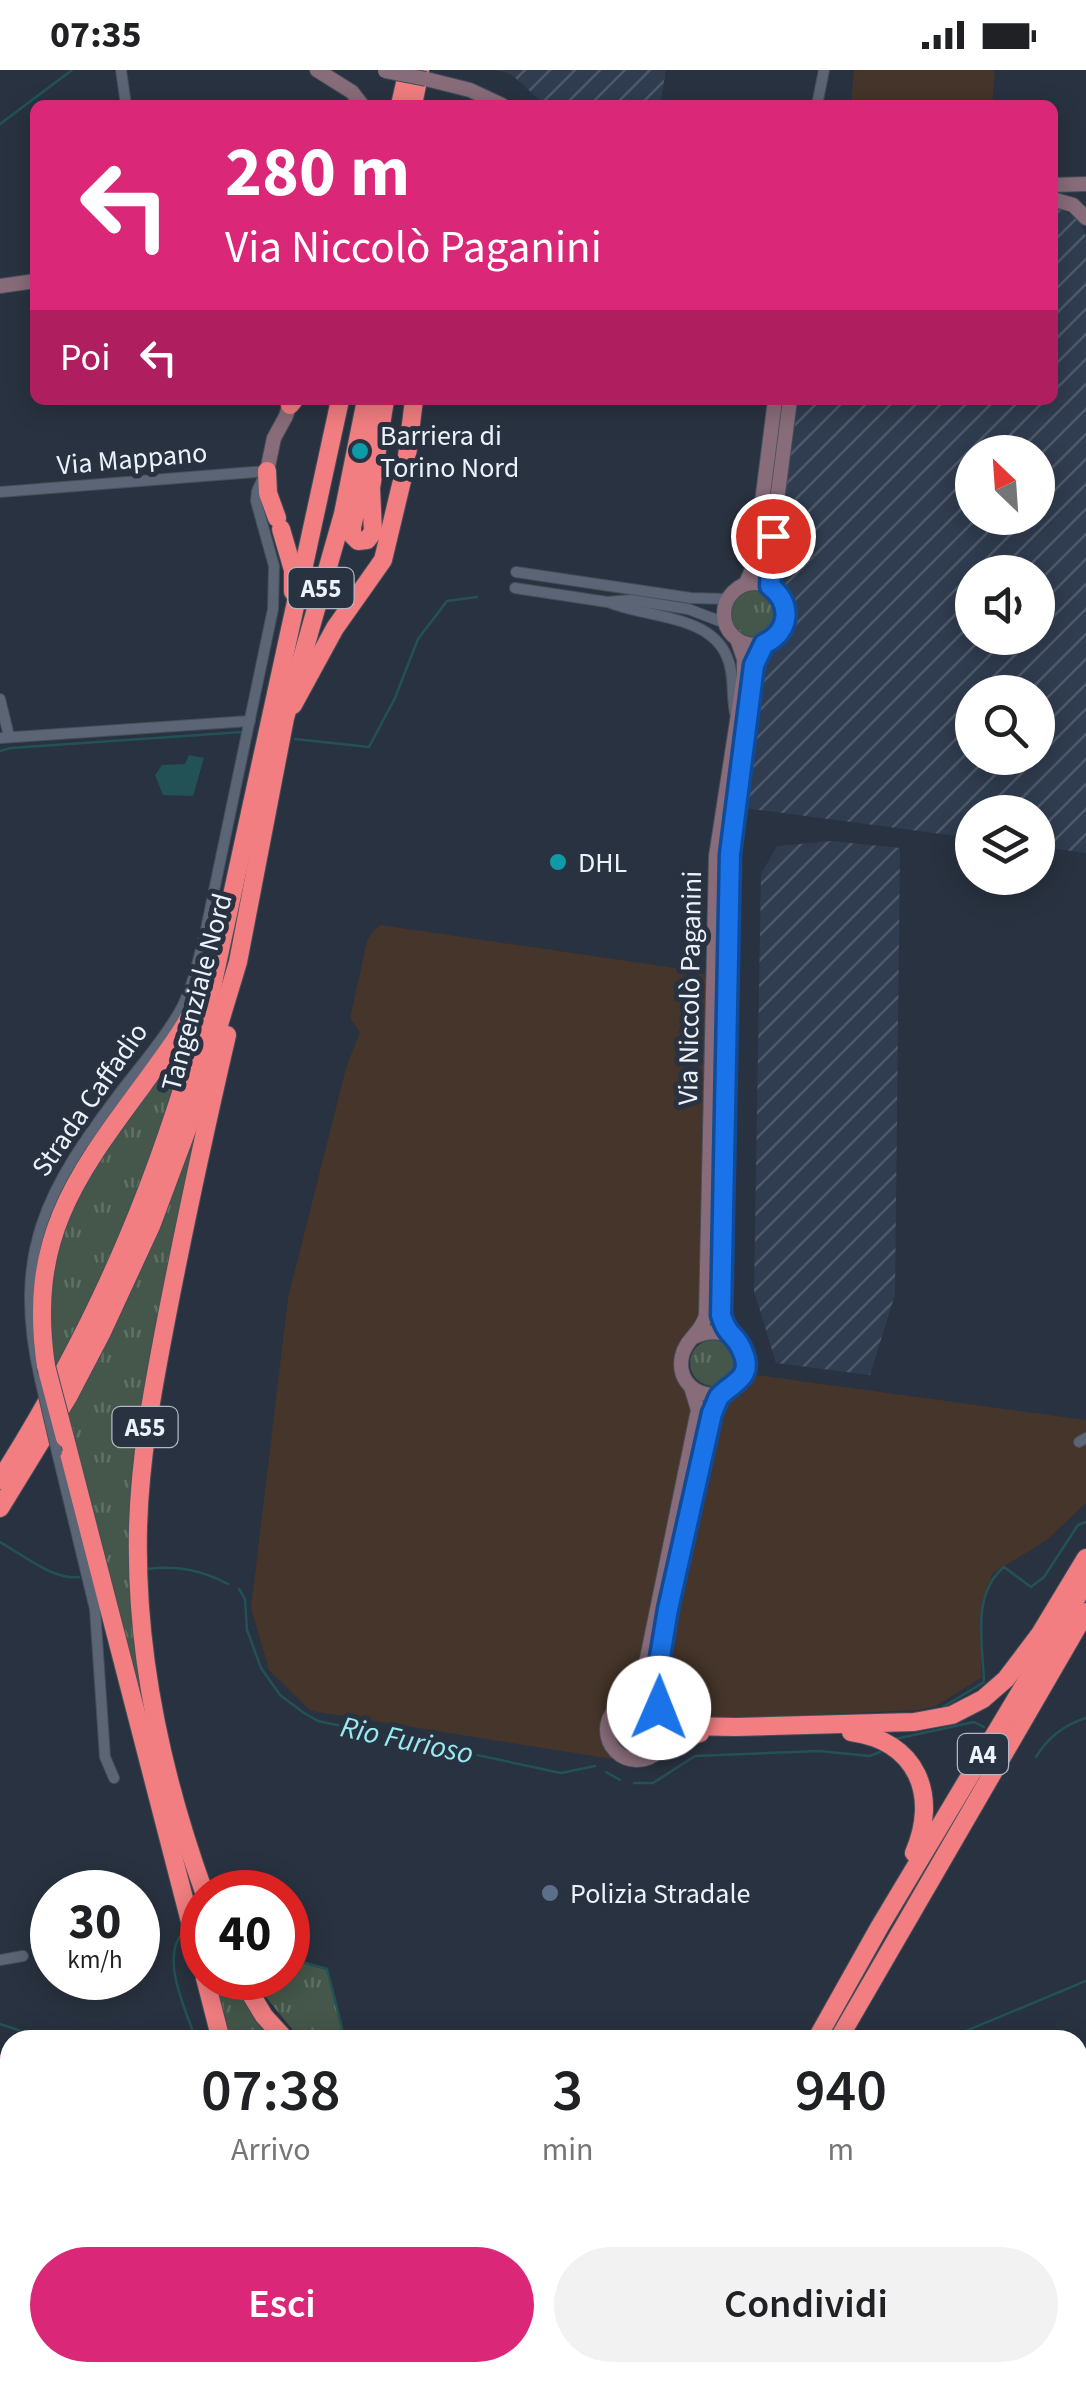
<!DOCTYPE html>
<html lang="it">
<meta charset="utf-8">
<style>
body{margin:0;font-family:"Source Sans 3",sans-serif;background:#f2f2f2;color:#202124;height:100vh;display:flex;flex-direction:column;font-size:38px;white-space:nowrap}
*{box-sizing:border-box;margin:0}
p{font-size:32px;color:#757577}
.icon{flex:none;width:55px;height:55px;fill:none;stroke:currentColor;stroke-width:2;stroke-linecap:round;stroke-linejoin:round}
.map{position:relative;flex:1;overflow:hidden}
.panel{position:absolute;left:0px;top:1960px;width:1088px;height:352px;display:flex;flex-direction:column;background:#fff;border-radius:30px 30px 0 0;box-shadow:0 5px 25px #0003}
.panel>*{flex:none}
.hud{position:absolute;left:30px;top:30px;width:1028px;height:305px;border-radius:15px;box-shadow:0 5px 25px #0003;background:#db2777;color:#fff;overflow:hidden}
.needle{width:65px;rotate:335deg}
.fabs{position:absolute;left:955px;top:365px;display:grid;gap:20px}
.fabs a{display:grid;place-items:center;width:100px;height:100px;border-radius:50%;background:#fff;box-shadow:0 5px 25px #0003;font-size:50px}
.speed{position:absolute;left:30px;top:1800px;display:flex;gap:20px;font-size:50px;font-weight:700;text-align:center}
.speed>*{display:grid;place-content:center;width:130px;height:130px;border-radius:50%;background:#fff;box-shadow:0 5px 25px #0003;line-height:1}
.speed small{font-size:25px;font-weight:400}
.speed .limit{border:15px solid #d22;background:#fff;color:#111}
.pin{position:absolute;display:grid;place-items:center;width:85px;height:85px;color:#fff;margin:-42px;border:5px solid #fff;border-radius:50%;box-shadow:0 2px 10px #0007}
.me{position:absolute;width:110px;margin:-55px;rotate:1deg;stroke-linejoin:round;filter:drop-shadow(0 0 8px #0008)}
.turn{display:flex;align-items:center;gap:35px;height:210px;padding:0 30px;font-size:45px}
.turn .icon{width:130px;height:130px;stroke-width:2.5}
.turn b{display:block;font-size:70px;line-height:85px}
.then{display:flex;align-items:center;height:95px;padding:0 30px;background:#0003;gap:20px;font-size:38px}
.eta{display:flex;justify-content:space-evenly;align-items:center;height:170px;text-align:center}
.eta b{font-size:60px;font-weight:600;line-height:70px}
.button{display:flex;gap:20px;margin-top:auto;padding:20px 30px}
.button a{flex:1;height:115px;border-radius:60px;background:#db2777;color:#fff;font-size:40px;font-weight:600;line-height:115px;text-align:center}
.button a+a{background:#f2f2f2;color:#202124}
.status{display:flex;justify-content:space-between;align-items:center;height:70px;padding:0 50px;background:#fff;direction:ltr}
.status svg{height:28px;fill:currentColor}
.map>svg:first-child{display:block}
</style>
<div class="status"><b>07:35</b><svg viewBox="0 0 49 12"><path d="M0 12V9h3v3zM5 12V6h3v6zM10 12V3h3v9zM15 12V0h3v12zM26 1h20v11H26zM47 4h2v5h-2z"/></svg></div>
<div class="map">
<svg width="1086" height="2312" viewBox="0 0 1086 2312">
<defs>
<pattern id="industrial-furrows" width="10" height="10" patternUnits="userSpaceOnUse" patternTransform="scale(2.5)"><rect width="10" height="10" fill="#303d50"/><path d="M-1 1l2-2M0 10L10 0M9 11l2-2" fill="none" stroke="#4e5a6a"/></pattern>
<pattern id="grass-tufts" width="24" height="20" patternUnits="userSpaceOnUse" patternTransform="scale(2.5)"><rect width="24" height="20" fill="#45574a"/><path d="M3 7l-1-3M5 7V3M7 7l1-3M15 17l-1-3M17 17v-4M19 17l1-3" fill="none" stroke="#607065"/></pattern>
</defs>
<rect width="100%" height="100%" fill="#293240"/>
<g fill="#45352a">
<path d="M854,0h141l-3,35h-141z"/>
<path d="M381,855l321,47 4,8 -3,325 -6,21 -21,38 13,30 37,7 31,-26 329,45v83l-39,37 -54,33 -11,29 -1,76 -45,28 -17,4 -224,10 -45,45 -339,-54 -42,-41 -18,-62 37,-310 58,-230 14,-36 -10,-14 17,-77 6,-10z"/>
</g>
<g fill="url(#industrial-furrows)" fill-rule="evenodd">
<path d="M499,0h167l-6,35h-115l-33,-30z"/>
<path d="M1053,135l25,14 8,17v617l-48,-7v-34h-66v26l-228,-30 15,-128 9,-24 18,-17 9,-17 -6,-29 -13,-25 22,-168h254zM972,382h66v66h-66zM972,502h66v66h-66zM972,622h66v66h-66z"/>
<path d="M832,771l68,7 -5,446 -25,81 -94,-12 -22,-72 7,-417 16,-28z"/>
</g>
<g fill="url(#grass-tufts)">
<circle cx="755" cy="543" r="24"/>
<path d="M192,961c-35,116 -76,232 -137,338l-5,-22 -3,-56 27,-100z"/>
<path d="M191,1071l3,1 -56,306 20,314 -91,-346c47,-90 90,-180 124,-275z"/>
<circle cx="713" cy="1293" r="23"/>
<circle cx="637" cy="1660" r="24"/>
<path d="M288,1889l39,11 17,70h-43l-36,-44 -10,-18h33z"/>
<path d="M210,1908h23l44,62h-51z"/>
<path d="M454,2302l3,2 -41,8h-101l-3,-9z"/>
<path d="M532,2303h84l-6,9h-69z"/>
<path d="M696,2303h82l5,9h-86z"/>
</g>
<path fill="#235256" d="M189,685l15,3 -11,38 -30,-1 -8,-20 7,-10 23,-1z"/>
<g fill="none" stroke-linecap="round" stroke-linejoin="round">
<g stroke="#235256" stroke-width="2.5">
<path d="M0,54l72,-54"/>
<path d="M295,669l74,8 26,-49 23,-59 29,-38 30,-4"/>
<path d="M0,681l11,-3 231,-16"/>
<path d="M0,1472c23,13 53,38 79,35"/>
<path d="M147,1499c30,-4 54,1 81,15"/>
<path d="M239,1519l6,10 2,31 14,38 19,27 24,18 14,8 243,52 34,-7"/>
<path d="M943,1637l41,-25c-1,-37 -13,-88 20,-115l27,20 13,-10 34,-52 8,-3"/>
<path d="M895,1669l79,-17 10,5"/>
<path d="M1036,1687c12,-20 28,-32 50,-39"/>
<path d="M606,1702l14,8"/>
<path d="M634,1713h19l42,-27 124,-5 51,5 10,-4"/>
<path d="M182,1864c-22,24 5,79 14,106"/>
<path d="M288,1888l39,11 18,71"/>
<path d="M0,1954l48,16"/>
<path d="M936,1970h5"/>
<path d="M944,1970l142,-59"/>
<path d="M0,2053l10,7"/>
<path d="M203,2302l2,10"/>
<path d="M341,2302l39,6"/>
<path d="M310,2308l6,-6"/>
</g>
<defs>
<g id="street">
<path d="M121,0l5,35"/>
<path d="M817,35l7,-35"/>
<path d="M0,422l267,-21"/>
<path d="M516,502l175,26 36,1"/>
<path d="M515,518l92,14 24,-2 57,9 37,14"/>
<path d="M608,532c37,16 102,12 119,55 8,18 4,37 8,56"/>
<path d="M0,629l9,37"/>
<path d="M0,668l250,-17"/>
<path d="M40,1309c-29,-127 7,-191 82,-289 20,-26 43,-52 59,-81 13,-25 18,-53 25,-80l67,-320 1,-43 -18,-65 1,-10 7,-15"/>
<path d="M1079,1372l7,-4"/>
<path d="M57,1382l38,157 10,148 9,21"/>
<path d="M0,1890l23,-4"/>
</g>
<g id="secondary">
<path d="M317,0l35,22 10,13"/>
<path d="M426,9l44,11 32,15"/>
<path d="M1052,115l34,-1"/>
<path d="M1052,129l21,6 13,13"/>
<path d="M0,216l35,-5"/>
<path d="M267,401l7,-33 12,-22 5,-16"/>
<circle cx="755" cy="544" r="31"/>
<path d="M746,513l8,-18 21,-165"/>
<path d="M770,516l-1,-23 21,-163"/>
<path d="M726,1264l-5,-19 9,-461 24,-189 10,-21"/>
<path d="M694,1267c26,-12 50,0 51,29 -11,46 -72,32 -63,-10 3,-16 20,-24 24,-41l10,-459 28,-180v-17l-7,-20"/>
<circle cx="637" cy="1660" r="30"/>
<path d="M629,1630l15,-27 54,-263 -7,-23"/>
<path d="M659,1638l-3,-27 17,-98 39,-170 9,-19"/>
</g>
<g id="highway">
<path d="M400,35l8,-35"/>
<path d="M413,35l7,-35"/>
<path d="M376,330l-3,35 -21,92v8l6,6 9,-1 6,-8 -2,-44 14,-88"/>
<path d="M290,335l4,-5"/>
<path d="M267,401l1,22 9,25"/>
<path d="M281,459l12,41v22"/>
<path d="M293,635l42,-77 48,-68 23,-96 8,-64"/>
<path d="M46,1296c-18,-124 26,-186 97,-281 22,-31 48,-62 60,-98"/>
<path d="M65,1368l137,530"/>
<path d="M0,1410c102,-161 163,-309 212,-493l128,-587"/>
<path d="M0,1438l68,-111 34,-65 49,-106 37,-99 50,-165 47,-244 58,-204 23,-114"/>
<path d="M666,1649l18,7 52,1 178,-5 38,-7 31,-16 23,-20 34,-45 46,-76"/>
<path d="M851,1662c66,9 88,63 63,121"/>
<path d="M665,1674l35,-11"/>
<path d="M204,1822c-42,-116 -69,-240 -66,-364 2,-75 16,-145 30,-218 18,-92 38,-184 59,-275"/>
<path d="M205,1908l16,62"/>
<path d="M241,1908l23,38 22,24"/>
<path d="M816,1970l64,-114 206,-344"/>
<path d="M838,1970l248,-428"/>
<path d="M0,1994l10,4"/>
<path d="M0,2015l10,5"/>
<path d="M235,2302l2,10"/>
<path d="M293,2302l3,10"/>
<path d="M504,2302l10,10"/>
<path d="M521,2302l9,10"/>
<path d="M692,2302v10"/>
<path d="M786,2302l5,10"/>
<path d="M804,2302l5,10"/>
<path d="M436,2312h28"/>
<path d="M623,2312l5,-10"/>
<path d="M641,2312l5,-10"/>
<path d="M665,2312l2,-10"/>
</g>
</defs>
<use href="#street" stroke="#464e59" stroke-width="12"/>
<use href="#secondary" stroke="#464e59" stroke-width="16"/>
<use href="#highway" stroke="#464e59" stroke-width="20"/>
<use href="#street" stroke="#5b6575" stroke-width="10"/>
<use href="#secondary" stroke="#886c79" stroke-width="14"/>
<use href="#highway" stroke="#f27e81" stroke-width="18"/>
<defs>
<path id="street-bridge" d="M40,1309l17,73"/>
<path id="secondary-bridge" d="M385,1l41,8"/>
<path id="highway-bridge" d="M46,1296l19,72"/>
</defs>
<use href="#street-bridge" stroke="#464e59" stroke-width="12" stroke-linecap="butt"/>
<use href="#secondary-bridge" stroke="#464e59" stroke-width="16" stroke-linecap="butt"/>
<use href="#highway-bridge" stroke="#464e59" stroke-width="20" stroke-linecap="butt"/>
<use href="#street-bridge" stroke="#5b6575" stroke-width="10"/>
<use href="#secondary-bridge" stroke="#886c79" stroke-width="14"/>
<use href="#highway-bridge" stroke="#f27e81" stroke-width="18"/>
</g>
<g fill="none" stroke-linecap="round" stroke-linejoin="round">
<defs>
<path id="route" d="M659,1638l-3,-27 12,-72 44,-196c3,-5 4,-11 7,-16 13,-15 36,-18 23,-47 -7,-17 -14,-12 -21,-35l9,-461 24,-189 10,-21c26,-12 29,-40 6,-58l3,-50"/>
</defs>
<use href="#route" stroke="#114b97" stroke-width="25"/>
<use href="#route" stroke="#1a73e8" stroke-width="18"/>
</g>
<g fill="#0f9aa8" stroke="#293240" stroke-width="4">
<circle cx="360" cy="381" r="10"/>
<circle cx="558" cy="792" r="10"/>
</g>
<circle fill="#5c6f8a" stroke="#293240" stroke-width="4" cx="550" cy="1823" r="10"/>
<g text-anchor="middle" stroke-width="10" stroke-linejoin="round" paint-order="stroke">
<g fill="#293240" stroke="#b2b8c3" stroke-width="2.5">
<rect x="288.5" y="498" width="65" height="40" rx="8"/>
<rect x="112.5" y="1337" width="65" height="40" rx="8"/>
<rect x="958" y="1664" width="50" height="40" rx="8"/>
</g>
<g font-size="25" font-weight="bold" fill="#ecf2fb">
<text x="321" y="527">A55</text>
<text x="145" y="1366">A55</text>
<text x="983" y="1693">A4</text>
</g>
<g font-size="28" fill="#ecf2fb" stroke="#293240" text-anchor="start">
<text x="380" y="375">Barriera di<tspan x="380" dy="32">Torino Nord</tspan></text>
<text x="578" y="802">DHL</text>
<text x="570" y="1833">Polizia Stradale</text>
</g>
<g font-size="28" fill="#ecf2fb" stroke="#293240">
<text transform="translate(132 388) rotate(-5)" y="10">Via Mappano</text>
<text transform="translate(689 918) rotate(-89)" y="10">Via Niccolò Paganini</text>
<text transform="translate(196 922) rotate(-75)" y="10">Tangenziale Nord</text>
<text transform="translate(89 1029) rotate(-55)" y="10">Strada Caffadio</text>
</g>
<g font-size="30" font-style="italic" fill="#98ebf2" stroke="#293240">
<text transform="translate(407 1670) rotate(12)" y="10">Rio Furioso</text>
</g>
</g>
</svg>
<div class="fabs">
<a><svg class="needle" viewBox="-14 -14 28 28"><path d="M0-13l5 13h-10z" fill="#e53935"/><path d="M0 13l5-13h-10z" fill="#757577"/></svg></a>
<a><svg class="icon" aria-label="sound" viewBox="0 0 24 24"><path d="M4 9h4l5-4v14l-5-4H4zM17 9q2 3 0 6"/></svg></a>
<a><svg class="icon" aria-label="search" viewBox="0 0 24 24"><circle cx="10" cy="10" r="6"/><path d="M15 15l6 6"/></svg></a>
<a><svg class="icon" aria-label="layers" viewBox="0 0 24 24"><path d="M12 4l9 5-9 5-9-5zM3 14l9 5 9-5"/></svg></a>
</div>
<div class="speed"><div>30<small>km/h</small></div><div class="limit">40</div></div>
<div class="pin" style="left:773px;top:466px;background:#d93025"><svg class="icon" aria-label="arrive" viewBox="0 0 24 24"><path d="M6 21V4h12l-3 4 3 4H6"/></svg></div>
<svg class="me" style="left:659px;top:1638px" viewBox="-20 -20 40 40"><circle r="19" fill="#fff"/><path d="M0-13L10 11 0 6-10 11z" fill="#1a73e8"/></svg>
<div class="hud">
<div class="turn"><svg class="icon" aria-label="left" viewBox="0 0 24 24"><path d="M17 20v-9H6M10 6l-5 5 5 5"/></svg><div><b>280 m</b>Via Niccolò Paganini</div></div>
<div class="then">Poi<svg class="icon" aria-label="left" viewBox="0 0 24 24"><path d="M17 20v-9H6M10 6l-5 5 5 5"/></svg></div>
</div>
<section class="panel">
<div class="eta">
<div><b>07:38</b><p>Arrivo</p></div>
<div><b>3</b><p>min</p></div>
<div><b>940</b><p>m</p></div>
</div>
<div class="button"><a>Esci</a><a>Condividi</a></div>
</section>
</div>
